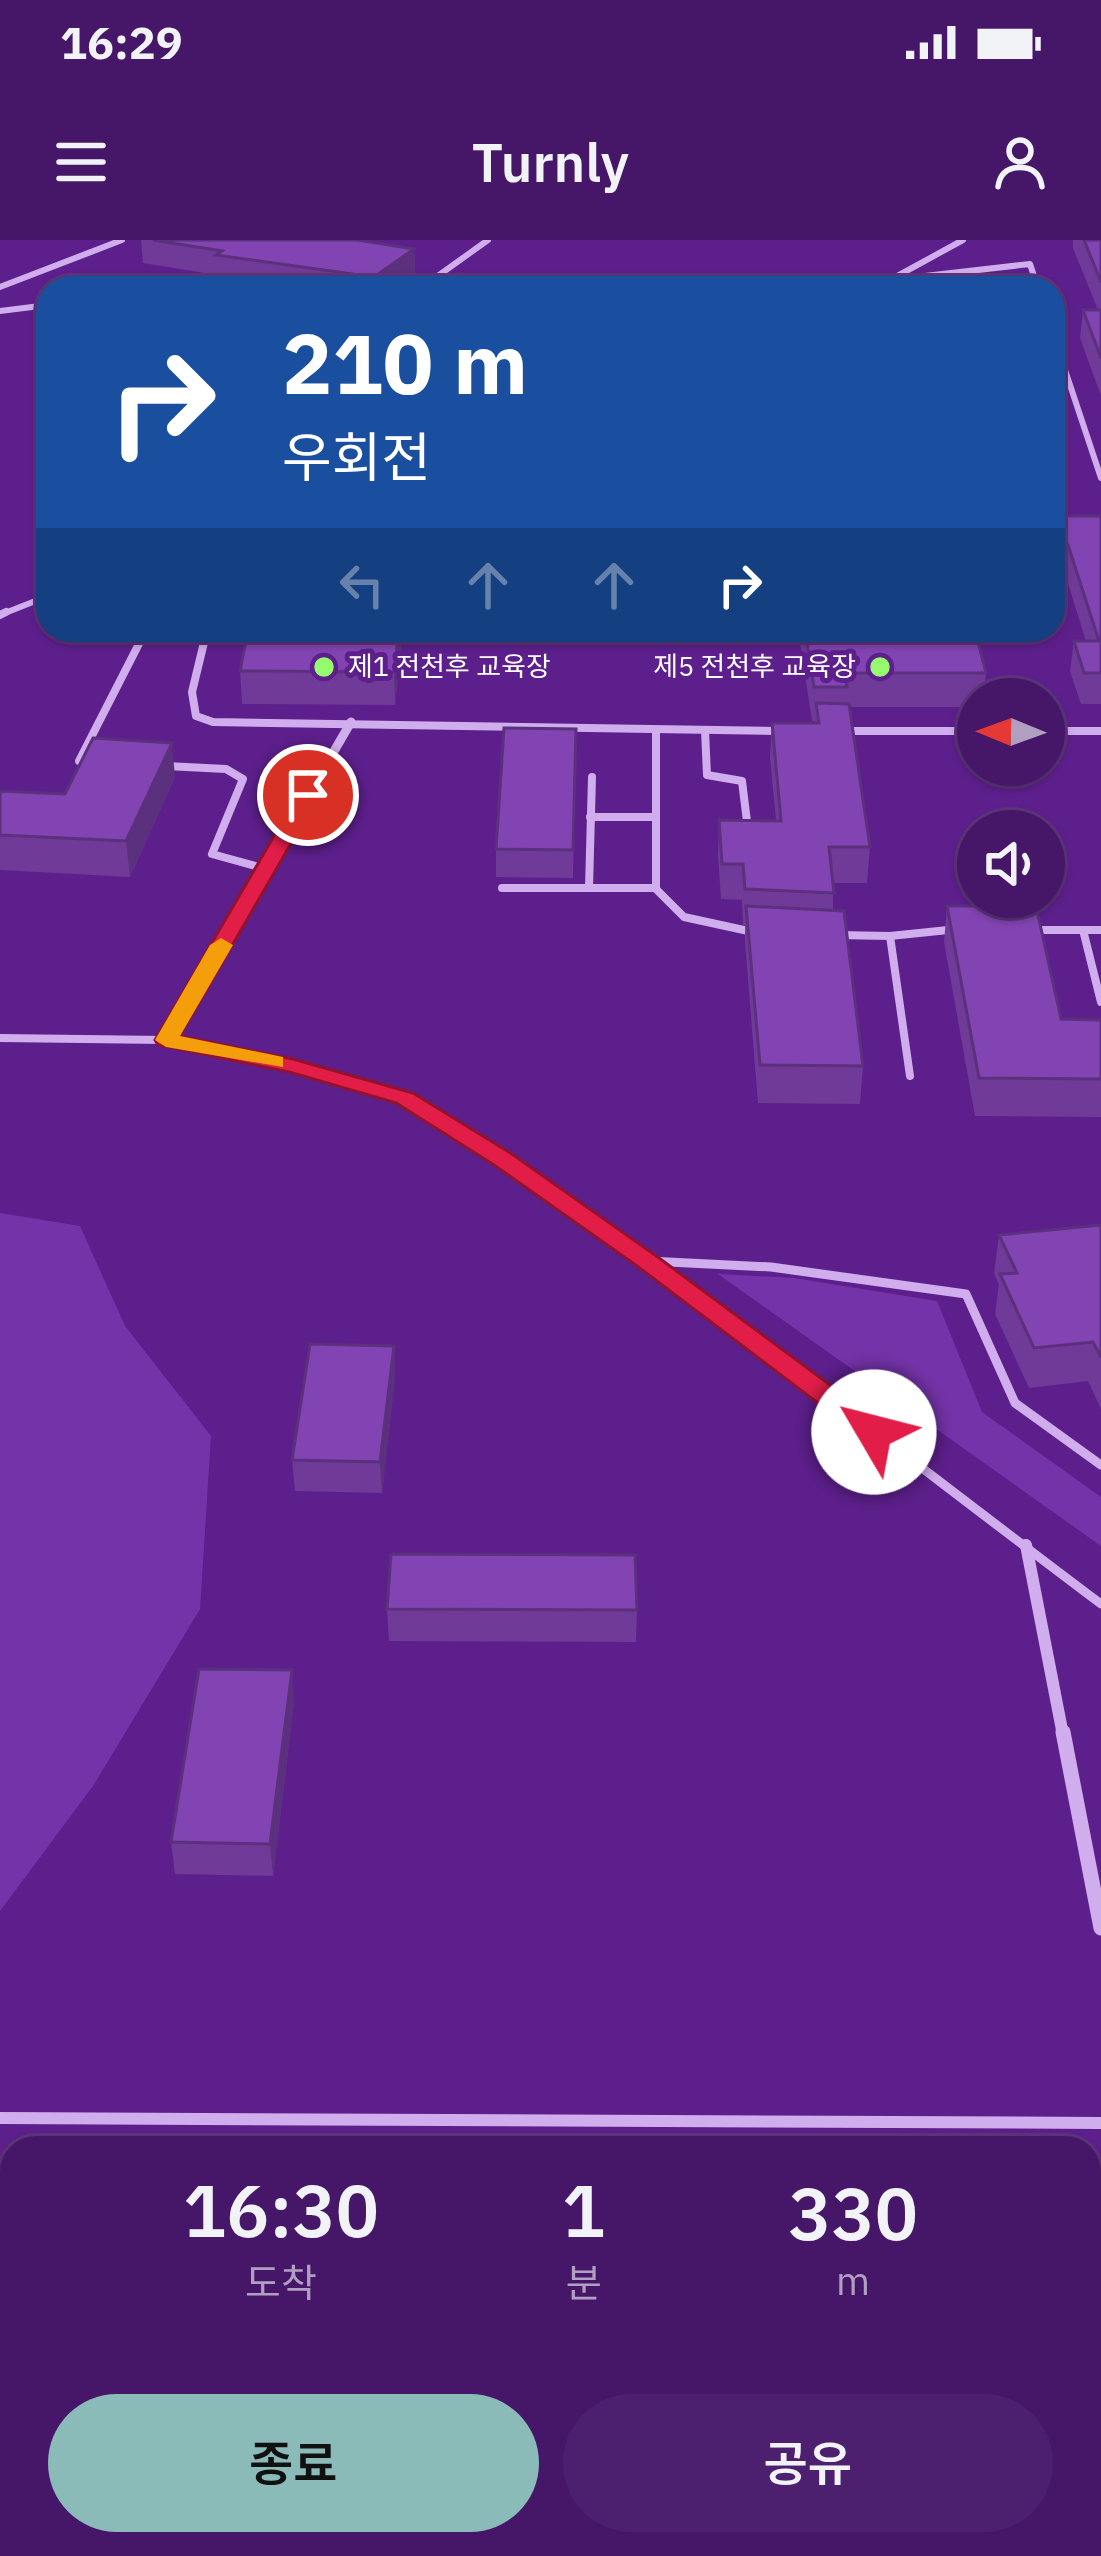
<!DOCTYPE html>
<html lang="ko">
<meta charset="utf-8">
<style>
body{margin:0;font-family:"IBM Plex Sans","Noto Sans KR",sans-serif;background:#4d206f;color:#f1f3f6;height:100vh;display:flex;flex-direction:column;font-size:45px;white-space:nowrap}
*{box-sizing:border-box;margin:0}
p{font-size:39px;color:#b09fc0}
.icon{flex:none;width:66px;height:66px;fill:none;stroke:currentColor;stroke-width:2;stroke-linecap:round;stroke-linejoin:round}
.map{position:relative;flex:1;overflow:hidden}
.drawer{position:absolute;left:0px;top:1896px;width:1101px;height:420px;display:flex;flex-direction:column;background:#461769;border-radius:36px 36px 0 0;box-shadow:0 3px 9px #0004,0 0 0 3px #5e367d}
.drawer>*{flex:none}
.top-card{position:absolute;left:36px;top:36px;width:1029px;height:366px;border-radius:36px;box-shadow:0 3px 9px #0004,0 0 0 3px #5e367d;background:#1a4fa0;color:#fff;overflow:hidden}
.needle{width:78px;rotate:271deg}
.tools{position:absolute;left:957px;top:438px;display:grid;gap:24px}
.tools a{display:grid;place-items:center;width:108px;height:108px;border-radius:50%;background:#461769;box-shadow:0 3px 9px #0004,0 0 0 3px #5e367d;font-size:60px}
.pin{position:absolute;display:grid;place-items:center;width:102px;height:102px;color:#fff;margin:-51px;border:6px solid #fff;border-radius:50%;box-shadow:0 3px 12px #0007}
.me{position:absolute;width:132px;margin:-66px;rotate:307deg;stroke-linejoin:round;filter:drop-shadow(0 0 9px #0008)}
.turn{display:flex;align-items:center;gap:42px;height:252px;padding:0 48px;font-size:54px}
.turn .icon{width:156px;height:156px;stroke-width:2.5}
.turn b{display:block;font-size:84px;line-height:102px}
.lanes{display:flex;align-items:center;height:114px;padding:0 48px;background:#0003;justify-content:center;gap:60px;direction:ltr}
.lanes .off{opacity:.35}
.eta{display:flex;justify-content:space-evenly;align-items:center;height:204px;text-align:center}
.eta b{font-size:72px;font-weight:600;line-height:84px}
.primary-button{display:flex;gap:24px;margin-top:auto;padding:24px 48px}
.primary-button a{flex:1;height:138px;border-radius:72px;background:#8bbbb9;color:#111;font-size:48px;font-weight:600;line-height:138px;text-align:center}
.primary-button a+a{background:#4d206f;color:#f1f3f6}
.status{display:flex;justify-content:space-between;align-items:center;height:84px;padding:0 60px;background:#461769;direction:ltr}
.status svg{height:33px;fill:currentColor}
header{display:flex;justify-content:space-between;align-items:center;height:156px;padding:0 48px;background:#461769;font-size:54px;font-weight:600}
.map>svg:first-child{display:block}
</style>
<div class="status"><b>16:29</b><svg viewBox="0 0 49 12"><path d="M0 12V9h3v3zM5 12V6h3v6zM10 12V3h3v9zM15 12V0h3v12zM26 1h20v11H26zM47 4h2v5h-2z"/></svg></div>
<header><svg class="icon" aria-label="menu" viewBox="0 0 24 24"><path d="M4 6h16M4 12h16M4 18h16"/></svg>Turnly<svg class="icon" aria-label="person" viewBox="0 0 24 24"><circle cx="12" cy="8" r="4"/><path d="M4 21q1-7 8-7t8 7"/></svg></header>
<div class="map">
<svg width="1101" height="2316" viewBox="0 0 1101 2316">
<rect width="100%" height="100%" fill="#5d1f8c"/>
<g fill="#7533aa">
<path d="M0,973l80,13 45,100 86,110 -11,173 -107,177 -93,125z"/>
<path d="M718,1034l76,4 143,23 45,111 119,85v49z"/>
</g>
<g fill="none" stroke-linecap="round" stroke-linejoin="round">
<g stroke="#d0adec" stroke-width="6">
<path d="M890,40l140,-16 8,24"/>
<path d="M0,47l122,-47"/>
<path d="M421,48l67,-48"/>
<path d="M860,48l30,-8 73,-40"/>
<path d="M0,71l48,-6"/>
<path d="M1053,94l48,144"/>
<path d="M0,375l48,-19"/>
</g>
<g stroke="#d0adec" stroke-width="8">
<path d="M0,375l6,-3"/>
<path d="M207,390l-15,62 4,24 17,6 568,9"/>
<path d="M656,490v159l28,28 69,15"/>
<path d="M705,490l2,45 35,6 6,49"/>
<path d="M845,491h133"/>
<path d="M1044,491h57"/>
<path d="M89,521h-10l67,-131"/>
<path d="M166,526l60,3 17,10 -31,75 54,15"/>
<path d="M590,577h66"/>
<path d="M502,648h153"/>
<path d="M589,648l3,-111"/>
<path d="M1028,690h73"/>
<path d="M1083,690l18,72"/>
<path d="M836,695l54,1 20,140"/>
<path d="M890,696l68,-7"/>
<path d="M0,798l166,2 127,26 117,36"/>
</g>
<g stroke="#d0adec" stroke-width="9">
<path d="M405,859c243,152 467,333 696,505"/>
<path d="M648,1021l123,6 195,27 49,109 86,62"/>
</g>
<path stroke="#d0adec" stroke-width="12" d="M0,1878l1101,5"/>
<path stroke="#d0adec" stroke-width="9" d="M166,800l185,-318"/>
<path stroke="#d0adec" stroke-width="12" d="M1026,1305l37,190"/>
<path stroke="#d0adec" stroke-width="15" d="M1063,1492l38,196"/>
</g>
<g fill="#703a99">
<path d="M141,0h217l56,9 1,25 -19,14h-125l-54,-8v-5l-74,-12z"/>
<path d="M1073,0h28v156l-21,-58 3,-28h15l-25,-62z"/>
<path d="M1053,133l7,26 -4,30h-3z"/>
<path d="M1053,276h48v188h-20l-11,-33 4,-30h12l-21,-67h-12z"/>
<path d="M248,390h155l-8,75 -153,-1 -2,-33z"/>
<path d="M798,390h177l11,43 -3,26h-5v8h-128l20,140 -3,36h-34v28l30,155 -3,38 -102,-1 -13,-161v-17h-2l-1,-25 -21,-1 -3,-44 1,-35h57l-6,-63 2,-34h43v-2h-3z"/>
<path d="M576,489l-3,149 -77,-1v-28z"/>
<path d="M175,537l-45,100 -130,-7v-79l65,3z"/>
<path d="M947,666l114,113 40,1v97l-126,-1 -31,-174z"/>
<path d="M1101,985v184l-13,-28 -59,7 -34,-74 4,-30 -5,-10 5,-39z"/>
<path d="M394,1106l1,31 -13,116 -87,-2 -3,-31z"/>
<path d="M387,1369l250,1 -1,32 -247,-1z"/>
<path d="M294,1462l-21,174 -98,-2 -4,-32z"/>
<path d="M12,2093v65l-6,-29z"/>
</g>
<g fill="#5b307d">
<path d="M414,9l1,25 -19,14h-22v-11z"/>
<path d="M399,390h4l-8,75 -1,-33z"/>
<path d="M172,503l3,34 -45,100 -4,-36z"/>
<path d="M394,1106l1,31 -13,116 -2,-31z"/>
<path d="M292,1430l2,32 -21,174 -3,-32z"/>
</g>
<g fill="#8244b2" stroke="#5b307d" stroke-width="3">
<path d="M153,0h205l56,9 -40,28 -158,-22 6,-4z"/>
<path d="M1084,0h17v42z"/>
<path d="M460,34l95,14h-115z"/>
<path d="M1083,70h18v48z"/>
<path d="M1053,133l7,26h-7z"/>
<path d="M1053,276h48v157h-17l-10,-32h25l-31,-96h-15z"/>
<path d="M248,390h151l-5,42 -154,-1z"/>
<path d="M805,390h170l11,43h-141l2,14h-33z"/>
<path d="M816,463l33,1 21,143h-41l5,46 -89,-4 -2,-25h-21l-3,-44 62,1 -9,-98h47z"/>
<path d="M504,488l72,1 -3,121 -77,-1z"/>
<path d="M93,498l79,5 -46,98 -126,-6v-44l65,3z"/>
<path d="M746,666l98,5 19,155 -103,-1z"/>
<path d="M947,666h89l25,113 40,1v59l-122,-1z"/>
<path d="M1101,985v132l-8,-15 -59,6 -34,-74 17,-1 -18,-38z"/>
<path d="M310,1104l84,2 -14,116 -88,-2z"/>
<path d="M391,1314l244,1 2,55 -250,-1z"/>
<path d="M199,1429l93,1 -22,174 -99,-2z"/>
<path d="M12,2093v36h-6z"/>
</g>
<path fill="#e11d48" stroke="#92132f" stroke-width="3" d="M308,549l11,6 -139,241 113,23 120,34 99,61 143,101 229,170 4,7 -4,6h-20l-227,-172 -143,-101 -98,-62 -107,-31 -131,-27 -3,-5 143,-245z"/>
<path fill="#f59e0b" d="M221,698l12,7 -53,91 103,21v10l-117,-20 -11,-7 55,-95z"/>
<g fill="#95fa6d" stroke="#5d1f8c" stroke-width="4.5">
<circle cx="324" cy="427" r="12"/>
<circle cx="880" cy="427" r="12"/>
</g>
<g text-anchor="middle" stroke-width="10" stroke-linejoin="round" paint-order="stroke">
<g font-size="27" fill="#fff" stroke="#5d1f8c" text-anchor="start">
<text x="348" y="436">제1 전천후 교육장</text>
<text x="856" y="436" text-anchor="end">제5 전천후 교육장</text>
</g>
</g>
</svg>
<div class="tools">
<a><svg class="needle" viewBox="-14 -14 28 28"><path d="M0-13l5 13h-10z" fill="#e53935"/><path d="M0 13l5-13h-10z" fill="#b09fc0"/></svg></a>
<a><svg class="icon" aria-label="sound" viewBox="0 0 24 24"><path d="M4 9h4l5-4v14l-5-4H4zM17 9q2 3 0 6"/></svg></a>
</div>
<div class="pin" style="left:308px;top:555px;background:#d93025"><svg class="icon" aria-label="arrive" viewBox="0 0 24 24"><path d="M6 21V4h12l-3 4 3 4H6"/></svg></div>
<svg class="me" style="left:874px;top:1192px" viewBox="-20 -20 40 40"><circle r="19" fill="#fff"/><path d="M0-13L10 11 0 6-10 11z" fill="#e11d48"/></svg>
<div class="top-card">
<div class="turn"><svg class="icon" aria-label="right" viewBox="0 0 24 24"><path d="M7 20v-9h11M14 6l5 5-5 5"/></svg><div><b>210 m</b>우회전</div></div>
<div class="lanes"><svg class="icon off" aria-label="left" viewBox="0 0 24 24"><path d="M17 20v-9H6M10 6l-5 5 5 5"/></svg><svg class="icon off" aria-label="ahead" viewBox="0 0 24 24"><path d="M12 20V5M6 11l6-6 6 6"/></svg><svg class="icon off" aria-label="ahead" viewBox="0 0 24 24"><path d="M12 20V5M6 11l6-6 6 6"/></svg><svg class="icon" aria-label="right" viewBox="0 0 24 24"><path d="M7 20v-9h11M14 6l5 5-5 5"/></svg></div>
</div>
<section class="drawer">
<div class="eta">
<div><b>16:30</b><p>도착</p></div>
<div><b>1</b><p>분</p></div>
<div><b>330</b><p>m</p></div>
</div>
<div class="primary-button"><a>종료</a><a>공유</a></div>
</section>
</div>
